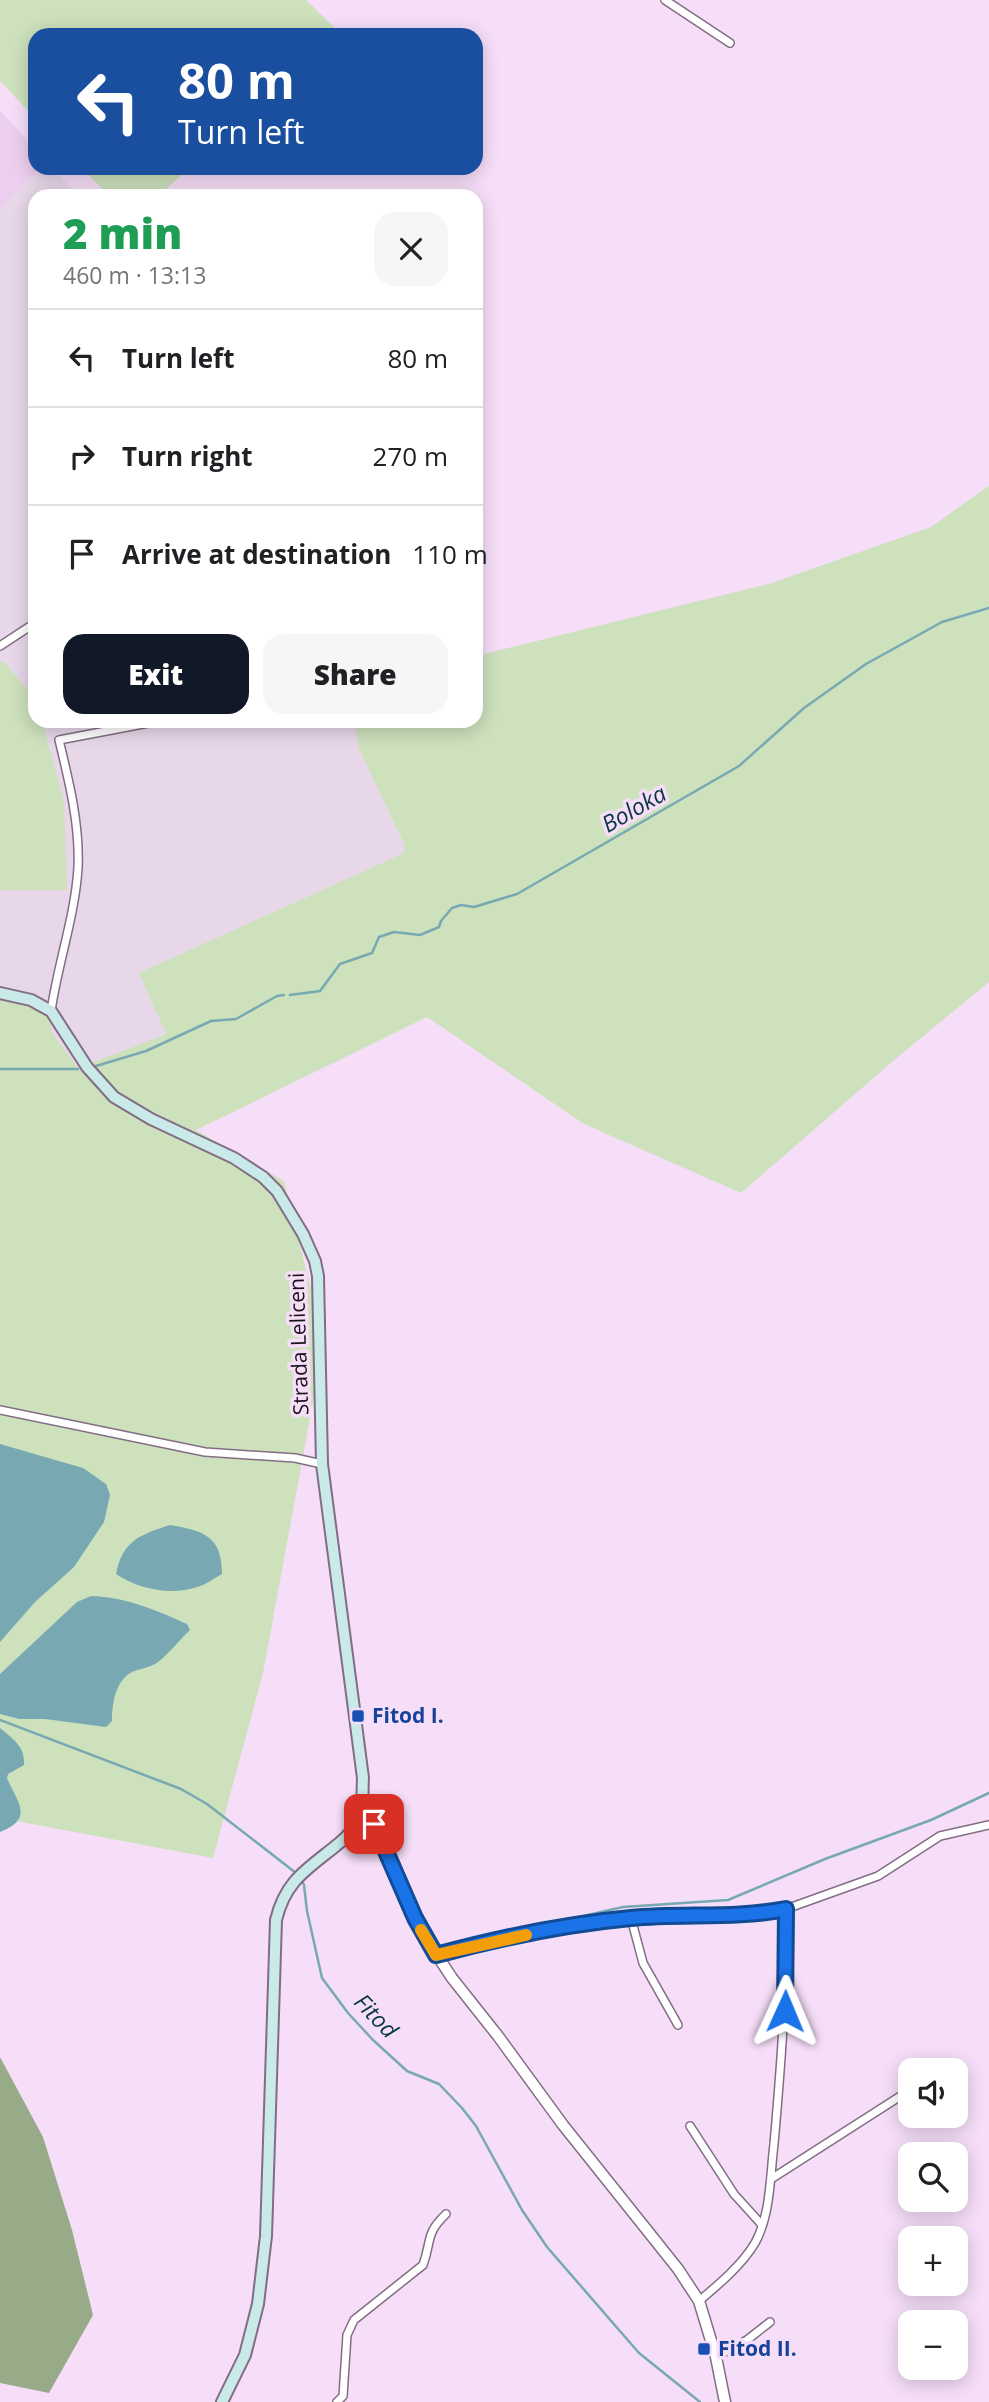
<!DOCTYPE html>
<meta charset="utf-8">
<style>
body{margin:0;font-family:"Open Sans",sans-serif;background:#f6f6f6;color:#202124;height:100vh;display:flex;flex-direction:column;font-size:26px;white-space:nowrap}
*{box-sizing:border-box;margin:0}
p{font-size:23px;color:#757577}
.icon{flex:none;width:38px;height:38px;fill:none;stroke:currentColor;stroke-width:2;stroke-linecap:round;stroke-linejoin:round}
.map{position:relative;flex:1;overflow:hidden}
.panel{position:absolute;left:28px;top:189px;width:455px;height:539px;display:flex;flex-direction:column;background:#fff;border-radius:21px;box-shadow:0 4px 18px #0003}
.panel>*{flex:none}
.banner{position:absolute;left:28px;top:28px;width:455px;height:147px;border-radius:21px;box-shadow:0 4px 18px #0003;background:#1a4fa0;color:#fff;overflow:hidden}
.controls{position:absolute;left:898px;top:2058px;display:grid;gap:14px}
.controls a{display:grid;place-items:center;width:70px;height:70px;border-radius:14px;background:#fff;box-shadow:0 4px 18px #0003;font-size:35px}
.pin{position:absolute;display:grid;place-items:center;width:60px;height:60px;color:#fff;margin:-30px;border-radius:14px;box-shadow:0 4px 10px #0006}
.me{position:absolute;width:77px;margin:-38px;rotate:1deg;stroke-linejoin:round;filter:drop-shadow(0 0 5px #0008)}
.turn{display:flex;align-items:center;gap:24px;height:147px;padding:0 35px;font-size:32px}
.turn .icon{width:91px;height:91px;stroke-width:2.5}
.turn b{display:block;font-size:49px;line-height:60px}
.round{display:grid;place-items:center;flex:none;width:74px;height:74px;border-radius:21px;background:#f6f6f6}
.overview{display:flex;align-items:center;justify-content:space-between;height:119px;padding:0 35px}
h1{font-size:42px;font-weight:800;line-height:52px;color:#1e9e55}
.primary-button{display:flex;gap:14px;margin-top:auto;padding:14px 35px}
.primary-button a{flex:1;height:80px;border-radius:21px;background:#111827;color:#fff;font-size:28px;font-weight:800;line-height:80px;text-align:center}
.primary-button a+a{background:#f6f6f6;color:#202124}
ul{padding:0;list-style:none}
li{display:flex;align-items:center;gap:21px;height:98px;padding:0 35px;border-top:2px solid #e0e0e0}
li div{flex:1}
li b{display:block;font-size:26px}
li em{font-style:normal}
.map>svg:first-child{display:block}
</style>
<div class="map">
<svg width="989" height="2402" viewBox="0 0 989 2402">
<rect width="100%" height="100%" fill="#f6def8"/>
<path fill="#eccfee" d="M0,110l35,39v19h7l-42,39z"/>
<g fill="#e7d7e9">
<path d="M42,168h10l26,28h-43v439l-7,11 7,13v40l-30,-38 -5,2v-456z"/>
<path d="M42,721h23l4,7 48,-7h237l5,28 45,95v9l-264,120 27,60 -89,36 -25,-35 -8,-35 -45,-13v-96h66l-2,-90z"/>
</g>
<g fill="#cde1bd">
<path d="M0,0h306l33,32 -4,3h-300v83l-35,-37z"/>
<path d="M82,168h107l-30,28h-50z"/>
<path d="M989,486v496l-96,79 -152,132 -157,-69 -157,-107 -231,113 88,51 40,161 -61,331 -50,185 -213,-40v-832l45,13 8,35 25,34 88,-34 -27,-61 265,-120v-9l-45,-95 -5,-28h122v-65l296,-73 159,-56z"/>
<path d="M4,661l31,38v22h7l22,79 3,90h-67v-227z"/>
</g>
<path fill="#98ab89" d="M0,2057l43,80 29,93 21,85 -44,78 -49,-10z"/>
<g fill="#78a9b2">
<path d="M0,1444l83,24 23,16 4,11 -6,27 -30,45 -39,35 -35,40z"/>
<path d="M170,1525c34,6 52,11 52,49 -8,4 -16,11 -25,13 -26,9 -59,2 -81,-13 7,-34 24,-39 54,-49z"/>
<path d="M91,1596c34,1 65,14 96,28l3,6c-11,10 -20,23 -32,32 -8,6 -17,6 -26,10 -17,9 -20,32 -20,49l-6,6 -61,-8h-26l-19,-5v-40l77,-72z"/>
<path d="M0,1728c14,12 25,18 24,37l-16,9 -1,4c10,24 28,40 -7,54z"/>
</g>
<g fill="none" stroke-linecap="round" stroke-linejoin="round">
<g stroke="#78a9b2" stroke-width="2.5">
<path d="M290,995l30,-4 20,-27 32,-11 7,-16 15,-5 26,3 19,-8 2,-6 11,-13 9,-3 13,2 43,-13 222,-128 65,-58 62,-44 76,-42 47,-14"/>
<path d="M96,1066l50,-15 65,-30 25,-2 41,-23 7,-1"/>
<path d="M0,1069h78"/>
<path d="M0,1720l181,69 26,15 89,69"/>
<path d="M302,1881l2,4 3,26 15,67 26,35 25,27 34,31 32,13 23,24 14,18 46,84 25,37 92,106 61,49"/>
<path d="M437,1949l186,-42 105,-7 97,-41 106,-39 58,-27"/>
</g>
<defs>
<g id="minor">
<path d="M665,0l65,43"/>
<path d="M0,646l35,-23"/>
<path d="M51,1011c7,-48 24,-95 27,-143 2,-43 -9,-87 -19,-128l100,-19"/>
<path d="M0,1410l205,42 90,6 27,6"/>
<path d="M631,1918l12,45 35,62"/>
<path d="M436,1955l124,-27 71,-10 67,-4 28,2 60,-7 92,-33 62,-40 49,-11"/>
<path d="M690,2126l44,68 28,31"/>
<path d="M771,2179l139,-89"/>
<path d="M699,2301c19,-16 43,-36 56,-58 16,-29 15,-67 19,-99 7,-79 13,-156 12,-235"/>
<path d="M716,2357l31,-17 23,-18"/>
<path d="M337,2402l6,-6 4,-61 7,-15 69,-55c9,-25 2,-31 23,-51"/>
</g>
<path id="tertiary" d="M361,1812l13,12 41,94 10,19 27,41 46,58 65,89 115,144 21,32 17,56 9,45"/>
<path id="secondary" d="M0,993l31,7 20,11 36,56 27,30 37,22 83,39 29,19 14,14 26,43 12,27 3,15 4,188 41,314c-1,14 1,31 -5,43 -6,12 -16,20 -26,28 -28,22 -47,34 -56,71l-10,316 -8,68 -13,51 -23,47"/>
</defs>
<use href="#minor" stroke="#826d84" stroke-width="10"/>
<use href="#tertiary" stroke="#826d84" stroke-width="13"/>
<use href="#secondary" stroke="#826d84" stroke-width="14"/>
<use href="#minor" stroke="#fff" stroke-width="7"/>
<use href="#tertiary" stroke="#fff" stroke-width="10"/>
<use href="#secondary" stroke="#c9eae9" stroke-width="10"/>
</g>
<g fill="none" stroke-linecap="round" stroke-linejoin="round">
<defs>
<path id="route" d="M374,1824l41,94 21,37c63,-17 130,-31 195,-37 52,-5 104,1 155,-9l-1,102"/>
</defs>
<use href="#route" stroke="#114b97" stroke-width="18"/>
<use href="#route" stroke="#1a73e8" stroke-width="12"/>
<path stroke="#f59e0b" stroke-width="12" d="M421,1930l15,25 90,-20"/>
</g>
<g fill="#1a4fb4" stroke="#f6def8" stroke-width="2.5">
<rect x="351" y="1709" width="14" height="14" rx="3.5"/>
<rect x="697" y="2342" width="14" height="14" rx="3.5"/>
</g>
<g text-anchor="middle" stroke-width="7" stroke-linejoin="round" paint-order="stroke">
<g font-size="21" fill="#1b121b" stroke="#f6def8">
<text transform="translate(299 1344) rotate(-92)" y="7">Strada Leliceni</text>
</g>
<g font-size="21" font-weight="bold" fill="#164399" stroke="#f6def8" text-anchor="start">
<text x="372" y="1723">Fitod I.</text>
<text x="718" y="2356">Fitod II.</text>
</g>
<g font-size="23" font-style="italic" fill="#07373f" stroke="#f6def8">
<text transform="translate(634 809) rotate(-30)" y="8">Boloka</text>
<text transform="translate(376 2016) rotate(46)" y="8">Fitod</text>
</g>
</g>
</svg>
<div class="controls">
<a><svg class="icon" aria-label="sound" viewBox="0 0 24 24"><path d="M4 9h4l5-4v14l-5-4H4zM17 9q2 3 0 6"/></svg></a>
<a><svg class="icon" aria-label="search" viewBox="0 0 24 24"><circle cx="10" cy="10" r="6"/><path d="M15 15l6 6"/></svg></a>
<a>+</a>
<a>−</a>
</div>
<div class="pin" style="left:374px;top:1824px;background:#d93025"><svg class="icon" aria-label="arrive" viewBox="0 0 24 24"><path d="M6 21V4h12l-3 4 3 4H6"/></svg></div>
<svg class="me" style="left:785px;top:2011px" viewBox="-20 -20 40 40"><path d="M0-17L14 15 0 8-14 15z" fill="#1a73e8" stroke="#fff" stroke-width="4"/></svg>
<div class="banner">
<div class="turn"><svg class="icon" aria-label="left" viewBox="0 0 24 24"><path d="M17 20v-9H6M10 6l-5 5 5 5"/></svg><div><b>80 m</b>Turn left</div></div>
</div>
<section class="panel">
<div class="overview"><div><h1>2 min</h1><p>460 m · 13:13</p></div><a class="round"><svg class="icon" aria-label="close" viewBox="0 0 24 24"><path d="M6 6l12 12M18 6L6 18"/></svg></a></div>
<ul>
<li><svg class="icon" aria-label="left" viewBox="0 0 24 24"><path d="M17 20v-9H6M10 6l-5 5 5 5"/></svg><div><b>Turn left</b></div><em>80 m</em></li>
<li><svg class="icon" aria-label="right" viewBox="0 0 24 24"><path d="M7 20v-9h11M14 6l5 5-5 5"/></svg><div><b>Turn right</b></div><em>270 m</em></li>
<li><svg class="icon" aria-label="arrive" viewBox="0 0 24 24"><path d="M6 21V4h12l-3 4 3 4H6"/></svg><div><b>Arrive at destination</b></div><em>110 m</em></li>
</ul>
<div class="primary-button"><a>Exit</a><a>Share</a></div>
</section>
</div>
